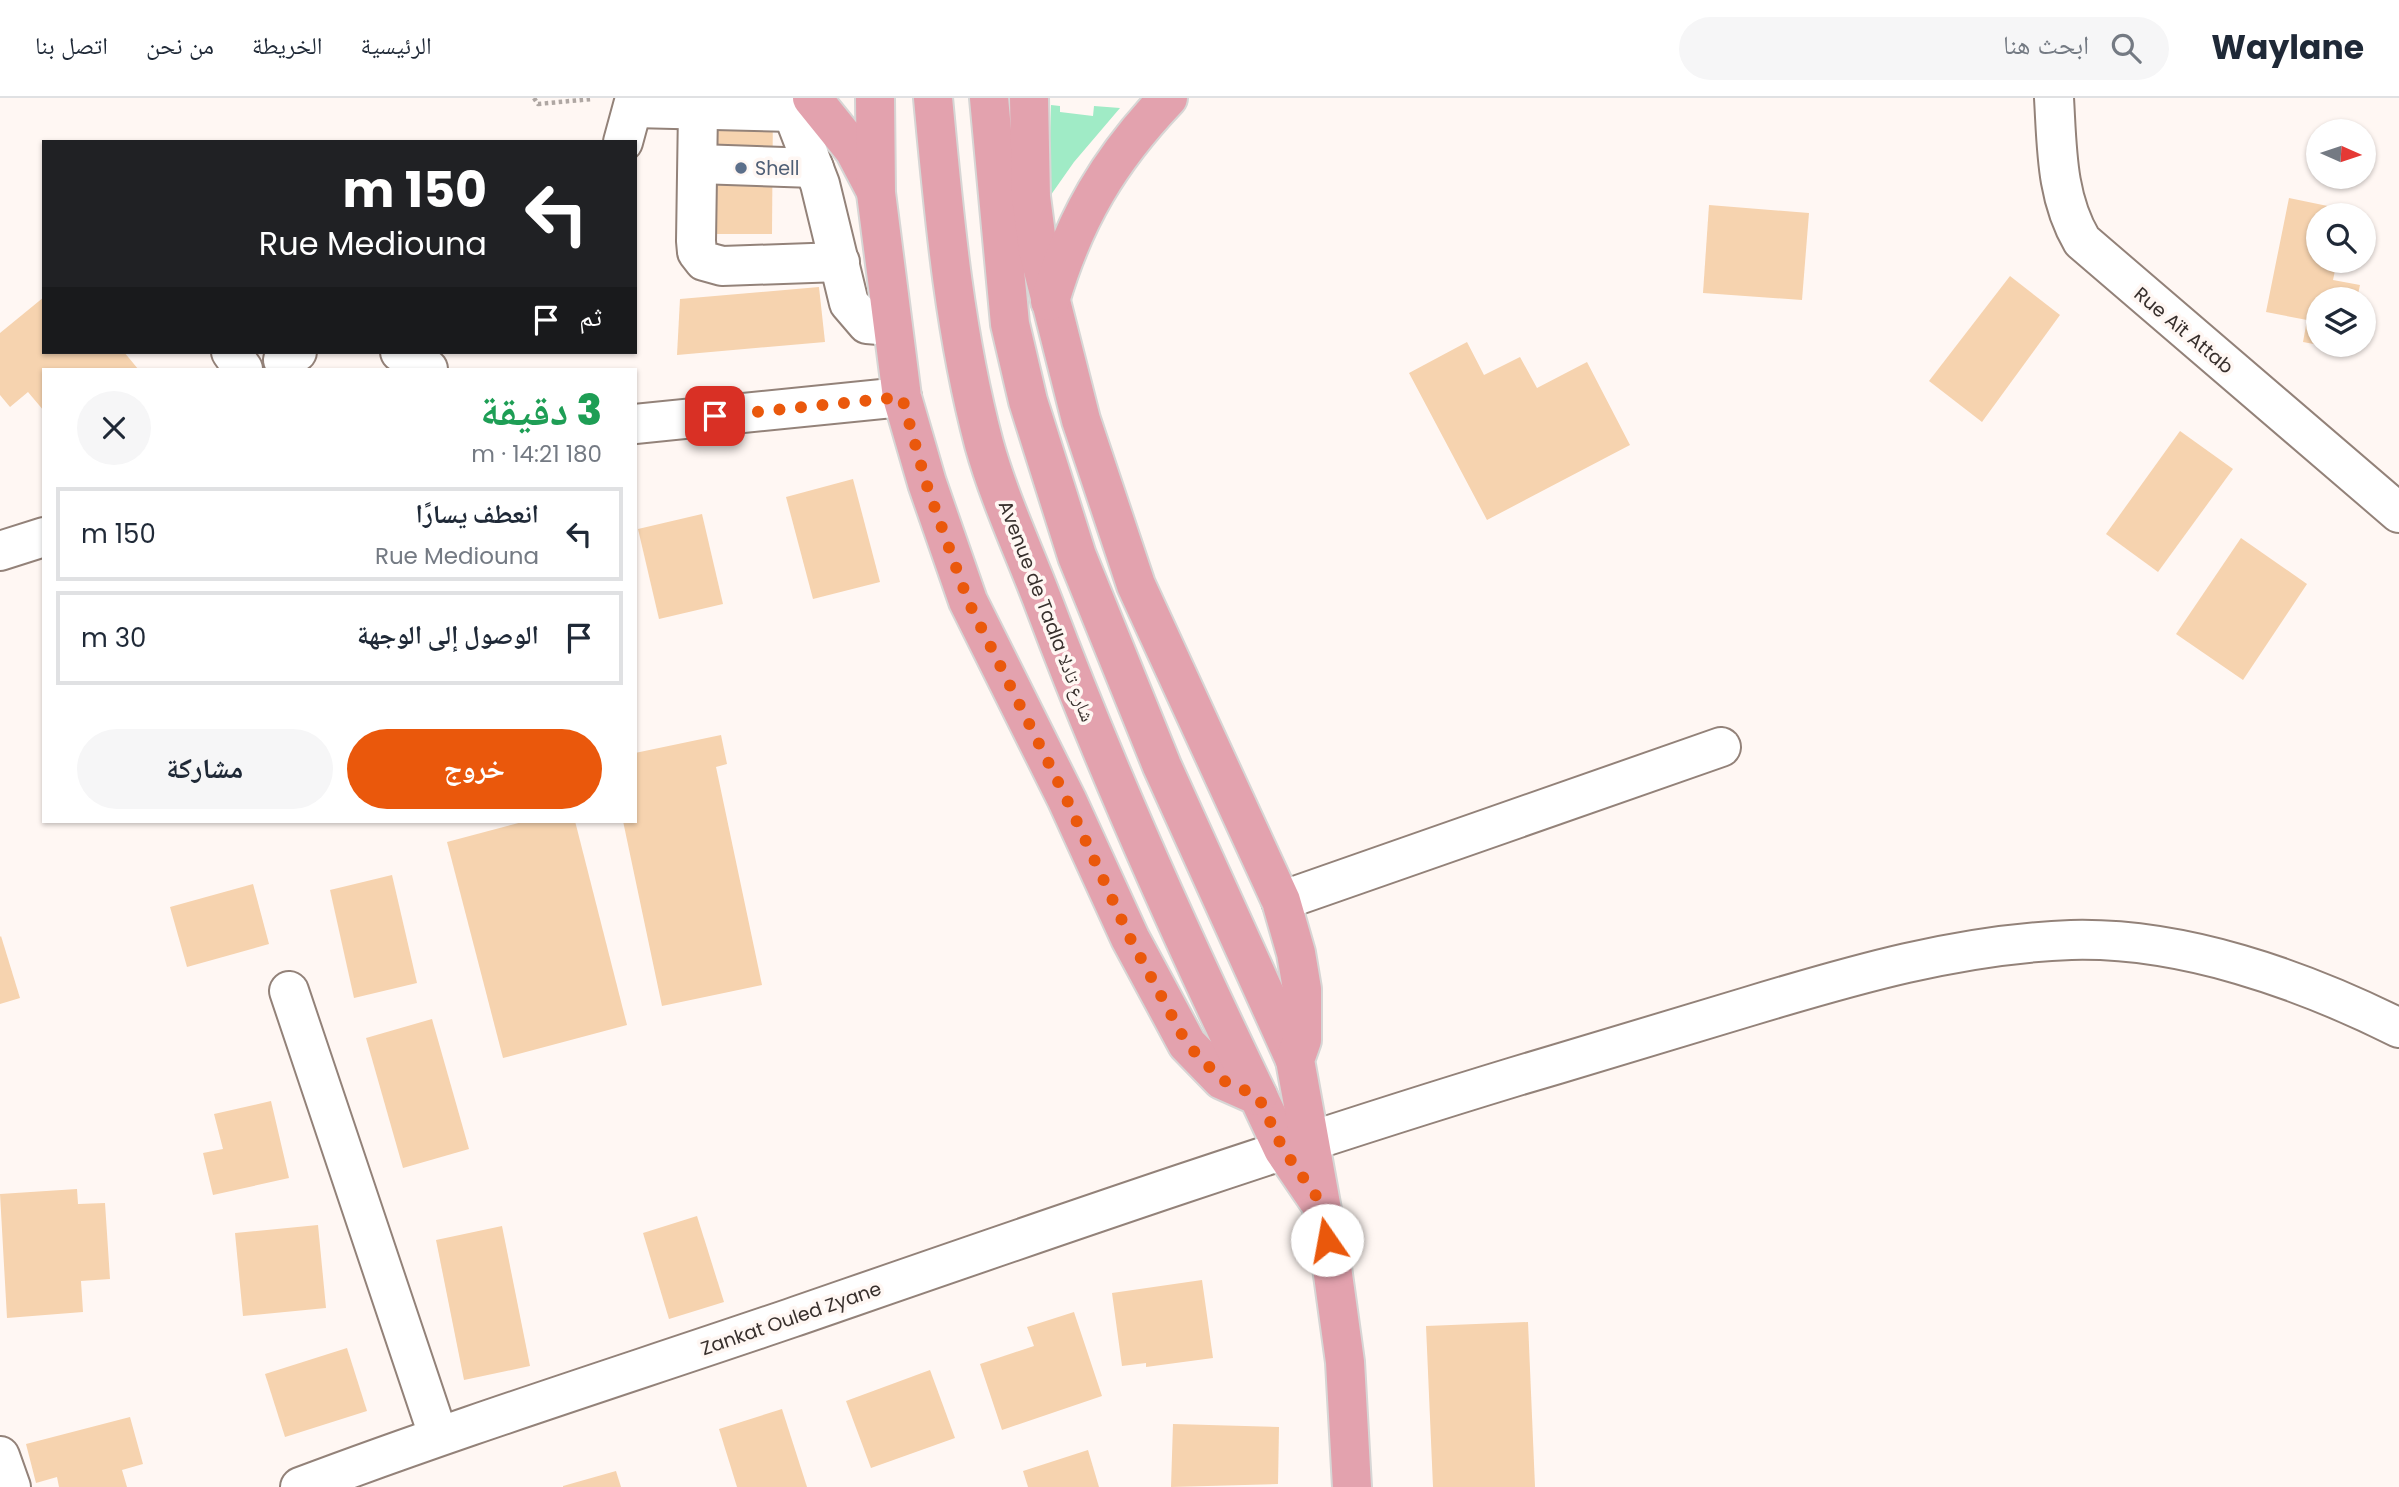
<!DOCTYPE html>
<html lang="ar">
<meta charset="utf-8">
<style>
body{margin:0;font-family:Poppins,"Noto Naskh Arabic",sans-serif;background:#f6f6f7;color:#1f2937;direction:rtl;height:100vh;display:flex;flex-direction:column;font-size:26px;white-space:nowrap}
*{box-sizing:border-box;margin:0}
p{font-size:23px;color:#747a83}
.icon{flex:none;width:38px;height:38px;fill:none;stroke:currentColor;stroke-width:2;stroke-linecap:round;stroke-linejoin:round}
.map{position:relative;flex:1;overflow:hidden;direction:ltr}
.drawer{position:absolute;left:42px;top:270px;width:595px;height:455px;display:flex;flex-direction:column;background:#fff;border-radius:0px;box-shadow:0 2px 5px #0004;direction:rtl}
.drawer>*{flex:none}
.banner{position:absolute;left:42px;top:42px;width:595px;height:214px;border-radius:0px;box-shadow:0 2px 5px #0004;direction:rtl;background:#202124;color:#fff;overflow:hidden}
.needle{width:46px;rotate:93deg}
.buttons{position:absolute;left:2306px;top:21px;display:grid;gap:14px}
.buttons a{display:grid;place-items:center;width:70px;height:70px;border-radius:50%;background:#fff;box-shadow:0 2px 5px #0004;font-size:35px}
.pin{position:absolute;display:grid;place-items:center;width:60px;height:60px;color:#fff;margin:-30px;border-radius:14px;box-shadow:0 4px 10px #0006}
.me{position:absolute;width:77px;margin:-38px;rotate:348deg;stroke-linejoin:round;filter:drop-shadow(0 0 5px #0008)}
.turn{display:flex;align-items:center;gap:24px;height:147px;padding:0 35px;font-size:32px}
.turn .icon{width:91px;height:91px;stroke-width:2.5}
.turn b{display:block;font-size:49px;line-height:60px}
.then{display:flex;align-items:center;height:66px;padding:0 35px;background:#0003;gap:14px;font-size:26px}
.round{display:grid;place-items:center;flex:none;width:74px;height:74px;border-radius:37px;background:#f6f6f7}
.overview{display:flex;align-items:center;justify-content:space-between;height:119px;padding:0 35px}
h1{font-size:42px;font-weight:800;line-height:52px;color:#1e9e55}
.cta{display:flex;gap:14px;margin-top:auto;padding:14px 35px}
.cta a{flex:1;height:80px;border-radius:42px;background:#ea580c;color:#fff;font-size:28px;font-weight:800;line-height:80px;text-align:center}
.cta a+a{background:#f6f6f7;color:#1f2937}
ul{padding:0;list-style:none}
li{display:flex;align-items:center;gap:21px;height:94px;margin:0 14px 10px;padding:0 21px;border:4px solid #e0e1e3;border-radius:0px}
li div{flex:1}
li b{display:block;font-size:26px}
li em{font-style:normal}
header{display:flex;align-items:center;gap:42px;box-sizing:border-box;height:98px;padding:0 35px;background:#fff;border-bottom:2px solid #e0e1e3}
header strong{font-size:33px}
nav{display:flex;gap:38px;margin-inline-start:auto;font-size:24px}
.search{width:490px;height:63px;background:#f6f6f7;display:flex;align-items:center;gap:18px;box-sizing:border-box;padding:0 24px;border-radius:38px;color:#747a83;font-size:26px}
.map>svg:first-child{display:block}
</style>
<header>
<strong>Waylane</strong>
<div class="search"><svg class="icon" aria-label="search" viewBox="0 0 24 24"><circle cx="10" cy="10" r="6"/><path d="M15 15l6 6"/></svg>ابحث هنا</div>
<nav><a>الرئيسية</a><a>الخريطة</a><a>من نحن</a><a>اتصل بنا</a></nav>
</header>
<div class="map">
<svg width="2399" height="1389" viewBox="0 0 2399 1389">
<rect width="100%" height="100%" fill="#fff7f3"/>
<path fill="#a0ebc6" d="M1051,7l9,1v6l33,4 1,-10 26,2 -46,54 -26,37z"/>
<g fill="#f6d3af">
<path d="M711,3l62,1 -1,132h-62z"/>
<path d="M2289,100l58,12 -1,5h-27v46h18l-4,19 27,5 -3,14h-38v46l-16,-3 4,-22 -41,-8z"/>
<path d="M1709,107l100,8 -7,87 -99,-7z"/>
<path d="M2010,178l50,39 -78,107 -53,-41z"/>
<path d="M819,189l6,55 -148,13 3,-56z"/>
<path d="M44,199v55h80l14,17h-94v42l-16,-19 -18,15 -10,-12v-62z"/>
<path d="M1467,244l17,33 36,-18 17,31 50,-26 43,83 -143,75 -78,-147z"/>
<path d="M2326,247h29l-2,6z"/>
<path d="M2180,333l53,38 -75,103 -52,-38z"/>
<path d="M853,381l27,103 -67,17 -27,-102z"/>
<path d="M702,416l21,90 -64,15 -21,-90z"/>
<path d="M2241,440l66,46 -64,96 -67,-46z"/>
<path d="M721,637l6,29 -11,3 46,218 -100,21 -39,-185h12v-68z"/>
<path d="M526,723h49l52,204 -124,33 -56,-216z"/>
<path d="M392,777l25,108 -63,15 -24,-108z"/>
<path d="M253,786l16,60 -82,23 -17,-60z"/>
<path d="M1,838l19,62 -20,6v-67z"/>
<path d="M432,921l37,130 -66,19 -37,-130z"/>
<path d="M271,1003l18,77 -76,17 -10,-42 20,-4 -9,-35z"/>
<path d="M77,1091l1,15 27,-1 5,76 -29,2 2,31 -76,6 -7,-124z"/>
<path d="M697,1118l27,86 -55,17 -26,-86z"/>
<path d="M318,1127l8,83 -83,8 -8,-83z"/>
<path d="M502,1128l28,140 -66,14 -28,-140z"/>
<path d="M1202,1182l11,78 -67,9v-4l-24,3 -10,-73z"/>
<path d="M1074,1214l28,84 -100,34 -22,-66 54,-18 -7,-19z"/>
<path d="M1528,1224l7,165h-102l-7,-161z"/>
<path d="M347,1250l20,63 -82,26 -20,-63z"/>
<path d="M930,1272l25,68 -84,30 -25,-67z"/>
<path d="M782,1311l25,78h-70l-18,-58z"/>
<path d="M130,1319l13,47 -21,6 5,17h-68l-2,-10 -21,6 -10,-39z"/>
<path d="M1173,1326l106,3 -1,57 -107,3z"/>
<path d="M1088,1352l11,37h-71l-5,-16z"/>
<path d="M616,1373l5,16h-58v-1z"/>
</g>
<g fill="none" stroke-linecap="round" stroke-linejoin="round">
<defs>
<g id="minor">
<path d="M787,0l33,86 29,119 18,21 24,2"/>
<path d="M2054,0c3,50 2,99 28,143l317,272"/>
<path d="M634,10l159,4"/>
<path d="M698,12l-2,131 1,11 7,9 18,5 118,-4"/>
<path d="M623,44l12,-44"/>
<path d="M698,66l116,4"/>
<path d="M231,254l12,17"/>
<path d="M400,254l28,17"/>
<path d="M283,262l14,-8"/>
<path d="M635,326l267,-27"/>
<path d="M0,453l44,-14"/>
<path d="M1281,803l440,-154"/>
<path d="M289,893l149,444"/>
<path d="M0,1358l11,31"/>
<path d="M300,1389c162,-61 327,-113 491,-169 240,-83 480,-167 723,-241 78,-23 156,-47 233,-70 106,-32 212,-63 324,-67 111,-3 230,39 328,88"/>
</g>
<g id="major">
<path d="M812,0l42,52 20,38"/>
<path d="M875,0l1,95 26,204 25,86 41,118 99,199 63,138 57,106 35,36 36,16 25,53 34,50"/>
<path d="M933,0c11,117 21,233 51,346 15,54 40,107 60,160 63,168 136,330 214,492"/>
<path d="M989,0l21,226 18,77 49,155 85,210 133,294"/>
<path d="M1029,0l2,99 7,53 43,170 55,165 145,316 15,52 6,36v51l-7,20 36,200 14,102 7,125"/>
<path d="M1050,203c24,-82 59,-141 118,-203"/>
</g>
</defs>
<use href="#minor" stroke="#938279" stroke-width="42"/>
<use href="#major" stroke="#d7d6d5" stroke-width="42"/>
<path stroke="#afa7a3" stroke-width="4.5" stroke-dasharray="3.5 3.5" stroke-linecap="butt" d="M534,0l4,6 54,-5"/>
<use href="#minor" stroke="#fff" stroke-width="38"/>
<use href="#major" stroke="#e3a2ae" stroke-width="38"/>
</g>
<g fill="none" stroke-linecap="round" stroke-linejoin="round">
<path stroke="#ea580c" stroke-width="12" stroke-dasharray="0 21.6" d="M715,318l187,-19 24,86 42,118 99,199 63,138 57,106 35,36 36,16 25,53 36,51 8,40"/>
</g>
<circle fill="#5c6f8a" stroke="#fff7f3" stroke-width="2.5" cx="741" cy="70" r="7"/>
<g text-anchor="middle" stroke-width="7" stroke-linejoin="round" paint-order="stroke">
<g font-size="19" fill="#4e5e75" stroke="#fff7f3" text-anchor="start">
<text x="755" y="77">Shell</text>
</g>
<g font-size="19" fill="#38302d" stroke="#fff7f3">
<text transform="translate(2184 232) rotate(40)" y="7">Rue Aït Attab</text>
<text transform="translate(1047 513) rotate(69)" y="7">Avenue de Tadla شارع تادلا</text>
<text transform="translate(791 1220) rotate(-19)" y="7">Zankat Ouled Zyane</text>
</g>
</g>
</svg>
<div class="buttons">
<a><svg class="needle" viewBox="-14 -14 28 28"><path d="M0-13l5 13h-10z" fill="#e53935"/><path d="M0 13l5-13h-10z" fill="#747a83"/></svg></a>
<a><svg class="icon" aria-label="search" viewBox="0 0 24 24"><circle cx="10" cy="10" r="6"/><path d="M15 15l6 6"/></svg></a>
<a><svg class="icon" aria-label="layers" viewBox="0 0 24 24"><path d="M12 4l9 5-9 5-9-5zM3 14l9 5 9-5"/></svg></a>
</div>
<div class="pin" style="left:715px;top:318px;background:#d93025"><svg class="icon" aria-label="arrive" viewBox="0 0 24 24"><path d="M6 21V4h12l-3 4 3 4H6"/></svg></div>
<svg class="me" style="left:1327px;top:1142px" viewBox="-20 -20 40 40"><circle r="19" fill="#fff"/><path d="M0-13L10 11 0 6-10 11z" fill="#ea580c"/></svg>
<div class="banner">
<div class="turn"><svg class="icon" aria-label="left" viewBox="0 0 24 24"><path d="M17 20v-9H6M10 6l-5 5 5 5"/></svg><div><b>150 m</b>Rue Mediouna</div></div>
<div class="then">ثم<svg class="icon" aria-label="arrive" viewBox="0 0 24 24"><path d="M6 21V4h12l-3 4 3 4H6"/></svg></div>
</div>
<section class="drawer">
<div class="overview"><div><h1>3 دقيقة</h1><p>180 m · 14:21</p></div><a class="round"><svg class="icon" aria-label="close" viewBox="0 0 24 24"><path d="M6 6l12 12M18 6L6 18"/></svg></a></div>
<ul>
<li><svg class="icon" aria-label="left" viewBox="0 0 24 24"><path d="M17 20v-9H6M10 6l-5 5 5 5"/></svg><div><b>انعطف يسارًا</b><p>Rue Mediouna</p></div><em>150 m</em></li>
<li><svg class="icon" aria-label="arrive" viewBox="0 0 24 24"><path d="M6 21V4h12l-3 4 3 4H6"/></svg><div><b>الوصول إلى الوجهة</b></div><em>30 m</em></li>
</ul>
<div class="cta"><a>خروج</a><a>مشاركة</a></div>
</section>
</div>
